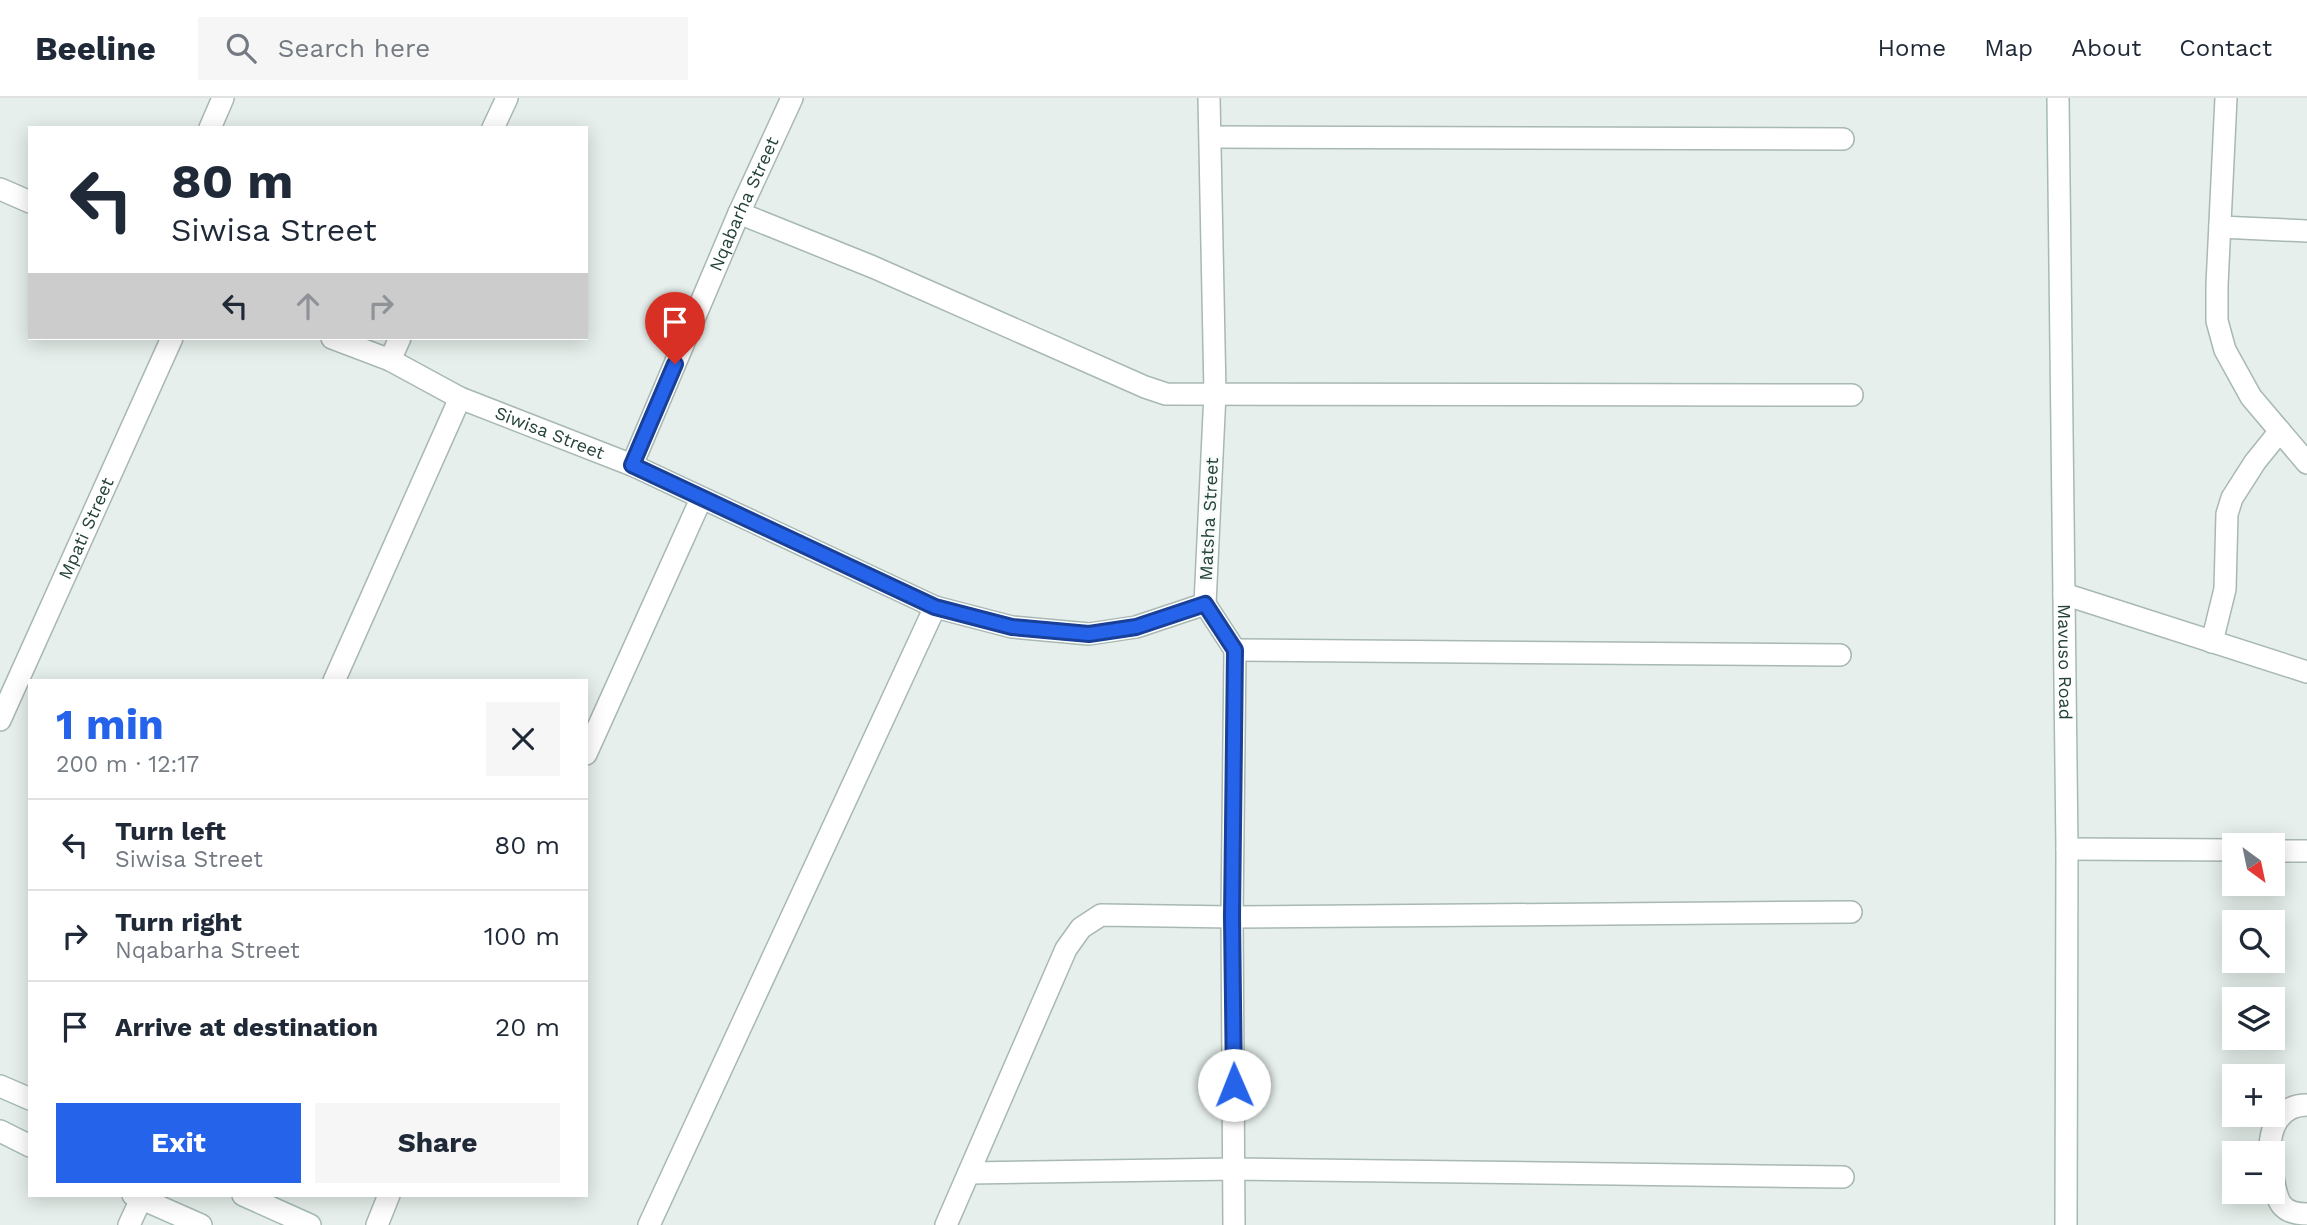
<!DOCTYPE html>
<meta charset="utf-8">
<style>
body{margin:0;font-family:"Work Sans",sans-serif;background:#f6f6f7;color:#1f2937;height:100vh;display:flex;flex-direction:column;font-size:26px;white-space:nowrap}
*{box-sizing:border-box;margin:0}
p{font-size:23px;color:#747a83}
.icon{flex:none;width:38px;height:38px;fill:none;stroke:currentColor;stroke-width:2;stroke-linecap:round;stroke-linejoin:round}
.map{position:relative;flex:1;overflow:hidden}
.panel{position:absolute;left:28px;top:581px;width:560px;height:518px;display:flex;flex-direction:column;background:#fff;border-radius:0px;box-shadow:0 4px 18px #0003}
.panel>*{flex:none}
.hud{position:absolute;left:28px;top:28px;width:560px;height:214px;border-radius:0px;box-shadow:0 4px 18px #0003;background:#fff;color:#1f2937;overflow:hidden}
.needle{width:46px;rotate:147deg}
.controls{position:absolute;left:2222px;top:735px;display:grid;gap:14px}
.controls a{display:grid;place-items:center;width:63px;height:63px;border-radius:0px;background:#fff;box-shadow:0 4px 18px #0003;font-size:35px}
.pin{position:absolute;display:grid;place-items:center;width:60px;height:60px;color:#fff;margin:-72px -30px;border-radius:50% 50% 50% 0;rotate:-45deg;box-shadow:0 0 7px #0007}
.pin .icon{rotate:45deg}
.me{position:absolute;width:77px;margin:-38px;rotate:359deg;stroke-linejoin:round;filter:drop-shadow(0 0 5px #0008)}
.turn{display:flex;align-items:center;gap:24px;height:147px;padding:0 28px;font-size:32px}
.turn .icon{width:91px;height:91px;stroke-width:2.5}
.turn b{display:block;font-size:49px;line-height:60px}
.lanes{display:flex;align-items:center;height:66px;padding:0 28px;background:#0003;justify-content:center;gap:35px;direction:ltr}
.lanes .off{opacity:.35}
.round{display:grid;place-items:center;flex:none;width:74px;height:74px;border-radius:0px;background:#f6f6f7}
.overview{display:flex;align-items:center;justify-content:space-between;height:119px;padding:0 28px}
h1{font-size:42px;font-weight:700;line-height:52px;color:#2563eb}
.action{display:flex;gap:14px;margin-top:auto;padding:14px 28px}
.action a{flex:1;height:80px;border-radius:0px;background:#2563eb;color:#fff;font-size:28px;font-weight:700;line-height:80px;text-align:center}
.action a+a{background:#f6f6f7;color:#1f2937}
ul{padding:0;list-style:none}
li{display:flex;align-items:center;gap:21px;height:91px;padding:0 28px;border-top:2px solid #e0e1e3}
li div{flex:1}
li b{display:block;font-size:26px}
li em{font-style:normal}
header{display:flex;align-items:center;gap:42px;box-sizing:border-box;height:98px;padding:0 35px;background:#fff;border-bottom:2px solid #e0e1e3}
header strong{font-size:33px}
nav{display:flex;gap:38px;margin-inline-start:auto;font-size:24px}
.search{width:490px;height:63px;background:#f6f6f7;display:flex;align-items:center;gap:18px;box-sizing:border-box;padding:0 24px;border-radius:0px;color:#747a83;font-size:26px}
.map>svg:first-child{display:block}
</style>
<header>
<strong>Beeline</strong>
<div class="search"><svg class="icon" aria-label="search" viewBox="0 0 24 24"><circle cx="10" cy="10" r="6"/><path d="M15 15l6 6"/></svg>Search here</div>
<nav><a>Home</a><a>Map</a><a>About</a><a>Contact</a></nav>
</header>
<div class="map">
<svg width="2307" height="1127" viewBox="0 0 2307 1127">
<rect width="100%" height="100%" fill="#e6efeb"/>
<g fill="none" stroke-linecap="round" stroke-linejoin="round">
<defs>
<g id="lane">
<path d="M1211,39l632,2"/>
<path d="M739,115l134,54 272,120 21,7 686,1"/>
<path d="M1235,552l605,5"/>
<path d="M334,583l126,-283"/>
<path d="M586,656l115,-255"/>
<path d="M969,1075l266,-4 608,8"/>
<path d="M377,1127l12,-30"/>
<path d="M649,1127l286,-618"/>
<path d="M946,1127l120,-276 15,-21 20,-13 131,2 619,-5"/>
</g>
<g id="street">
<path d="M1209,0l6,295 -10,211 30,46 -3,267 2,308"/>
<path d="M2226,0l-9,187v36l8,29 26,47 56,66"/>
<path d="M210,30l13,-30"/>
<path d="M493,30l14,-30"/>
<path d="M0,91l30,13"/>
<path d="M2220,129l87,4"/>
<path id="s1" d="M332,240l58,22 70,38 172,67 303,142 77,20 77,7 47,-7 69,-23"/>
<path d="M390,262l10,-22"/>
<path id="s2" d="M632,367l107,-252 53,-115"/>
<path d="M2064,496l243,78"/>
<path d="M2212,544l13,-53 2,-75 5,-16 23,-36 25,-31"/>
<path id="s3" d="M0,622l172,-382"/>
<path d="M2067,751l168,1"/>
<path d="M2273,753h34"/>
<path d="M2270,1055c-1,-24 9,-48 37,-48"/>
<path d="M2273,1079c4,24 7,37 34,37"/>
<path d="M129,1127l12,-26"/>
</g>
<g id="secondary">
<path id="s4" d="M2058,0l9,751 -1,376"/>
<path d="M0,988l30,13"/>
<path d="M0,1033l30,15"/>
<path d="M133,1097l68,30"/>
<path d="M243,1097l67,30"/>
</g>
</defs>
<use href="#lane" stroke="#a8b8b2" stroke-width="24"/>
<use href="#street" stroke="#a8b8b2" stroke-width="24"/>
<use href="#secondary" stroke="#a4bbb3" stroke-width="24"/>
<use href="#lane" stroke="#fff" stroke-width="21"/>
<use href="#street" stroke="#fff" stroke-width="21"/>
<use href="#secondary" stroke="#fff" stroke-width="21"/>
</g>
<g fill="none" stroke-linecap="round" stroke-linejoin="round">
<defs>
<path id="route" d="M675,266l-43,101 303,142 77,20 77,7 47,-7 69,-23 30,46 -3,267 2,168"/>
</defs>
<use href="#route" stroke="#184099" stroke-width="18"/>
<use href="#route" stroke="#2563eb" stroke-width="12"/>
</g>
<g text-anchor="middle" stroke-width="5" stroke-linejoin="round" paint-order="stroke">
<g font-size="18" fill="#24423a" stroke="#f7fbf9">
<text dy="6" stroke="none"><textPath href="#s2" startOffset="284">Nqabarha Street</textPath></text>
<text dy="6" stroke="none"><textPath href="#s1" startOffset="238">Siwisa Street</textPath></text>
<text transform="translate(1209 421) rotate(-87)" y="6">Matsha Street</text>
<text dy="6" stroke="none"><textPath href="#s3" startOffset="210">Mpati Street</textPath></text>
<text dy="6" stroke="none"><textPath href="#s4" startOffset="564">Mavuso Road</textPath></text>
</g>
</g>
</svg>
<div class="controls">
<a><svg class="needle" viewBox="-14 -14 28 28"><path d="M0-13l5 13h-10z" fill="#e53935"/><path d="M0 13l5-13h-10z" fill="#747a83"/></svg></a>
<a><svg class="icon" aria-label="search" viewBox="0 0 24 24"><circle cx="10" cy="10" r="6"/><path d="M15 15l6 6"/></svg></a>
<a><svg class="icon" aria-label="layers" viewBox="0 0 24 24"><path d="M12 4l9 5-9 5-9-5zM3 14l9 5 9-5"/></svg></a>
<a>+</a>
<a>−</a>
</div>
<div class="pin" style="left:675px;top:266px;background:#d93025"><svg class="icon" aria-label="arrive" viewBox="0 0 24 24"><path d="M6 21V4h12l-3 4 3 4H6"/></svg></div>
<svg class="me" style="left:1234px;top:987px" viewBox="-20 -20 40 40"><circle r="19" fill="#fff"/><path d="M0-13L10 11 0 6-10 11z" fill="#2563eb"/></svg>
<div class="hud">
<div class="turn"><svg class="icon" aria-label="left" viewBox="0 0 24 24"><path d="M17 20v-9H6M10 6l-5 5 5 5"/></svg><div><b>80 m</b>Siwisa Street</div></div>
<div class="lanes"><svg class="icon" aria-label="left" viewBox="0 0 24 24"><path d="M17 20v-9H6M10 6l-5 5 5 5"/></svg><svg class="icon off" aria-label="ahead" viewBox="0 0 24 24"><path d="M12 20V5M6 11l6-6 6 6"/></svg><svg class="icon off" aria-label="right" viewBox="0 0 24 24"><path d="M7 20v-9h11M14 6l5 5-5 5"/></svg></div>
</div>
<section class="panel">
<div class="overview"><div><h1>1 min</h1><p>200 m · 12:17</p></div><a class="round"><svg class="icon" aria-label="close" viewBox="0 0 24 24"><path d="M6 6l12 12M18 6L6 18"/></svg></a></div>
<ul>
<li><svg class="icon" aria-label="left" viewBox="0 0 24 24"><path d="M17 20v-9H6M10 6l-5 5 5 5"/></svg><div><b>Turn left</b><p>Siwisa Street</p></div><em>80 m</em></li>
<li><svg class="icon" aria-label="right" viewBox="0 0 24 24"><path d="M7 20v-9h11M14 6l5 5-5 5"/></svg><div><b>Turn right</b><p>Nqabarha Street</p></div><em>100 m</em></li>
<li><svg class="icon" aria-label="arrive" viewBox="0 0 24 24"><path d="M6 21V4h12l-3 4 3 4H6"/></svg><div><b>Arrive at destination</b></div><em>20 m</em></li>
</ul>
<div class="action"><a>Exit</a><a>Share</a></div>
</section>
</div>
